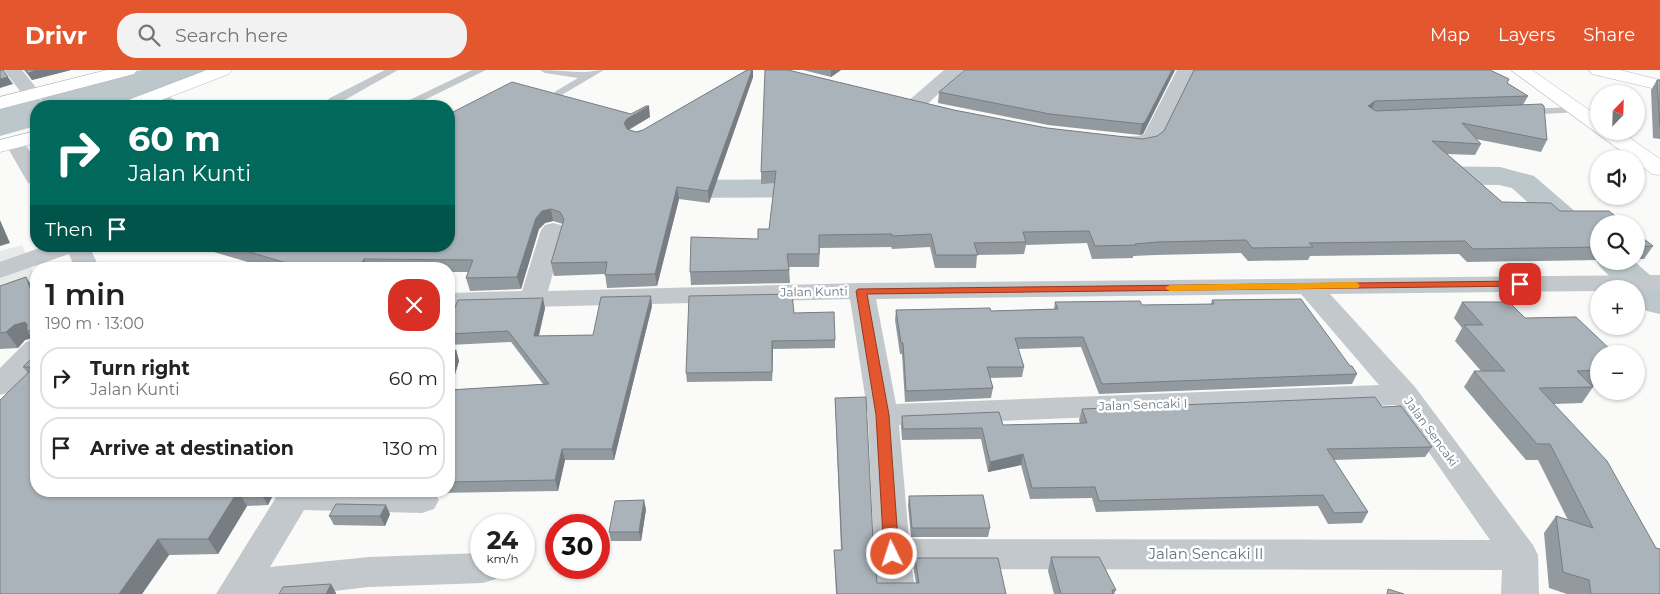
<!DOCTYPE html>
<meta charset="utf-8">
<style>
body{margin:0;font-family:Montserrat,sans-serif;background:#f2f2f2;color:#222;height:100vh;display:flex;flex-direction:column;font-size:19px;white-space:nowrap}
*{box-sizing:border-box;margin:0}
p{font-size:16px;color:#767676}
.icon{flex:none;width:28px;height:28px;fill:none;stroke:currentColor;stroke-width:2;stroke-linecap:round;stroke-linejoin:round}
.map{position:relative;flex:1;overflow:hidden}
.sheet{position:absolute;left:30px;top:192px;width:425px;height:235px;display:flex;flex-direction:column;background:#fff;border-radius:20px;box-shadow:0 1px 4px #0004}
.sheet>*{flex:none}
.guide{position:absolute;left:30px;top:30px;width:425px;height:152px;border-radius:20px;box-shadow:0 1px 4px #0004;background:#00695c;color:#fff;overflow:hidden}
.needle{width:32px;rotate:23deg}
.buttons{position:absolute;left:1590px;top:15px;display:grid;gap:10px}
.buttons a{display:grid;place-items:center;width:55px;height:55px;border-radius:50%;background:#fff;box-shadow:0 1px 4px #0004;font-size:25px}
.speed{position:absolute;left:470px;top:444px;display:flex;gap:10px;font-size:25px;font-weight:700;text-align:center}
.speed>*{display:grid;place-content:center;width:65px;height:65px;border-radius:50%;background:#fff;box-shadow:0 1px 4px #0004;line-height:1}
.speed small{font-size:12px;font-weight:400}
.speed .limit{border:8px solid #d22;background:#fff;color:#111}
.pin{position:absolute;display:grid;place-items:center;width:42px;height:42px;color:#fff;margin:-21px;border-radius:10px;box-shadow:0 2px 8px #0006}
.me{position:absolute;width:55px;margin:-28px;rotate:356deg;stroke-linejoin:round;filter:drop-shadow(0 0 4px #0008)}
.turn{display:flex;align-items:center;gap:18px;height:105px;padding:0 15px;font-size:22px}
.turn .icon{width:65px;height:65px;stroke-width:2.5}
.turn b{display:block;font-size:35px;line-height:42px}
.then{display:flex;align-items:center;height:48px;padding:0 15px;background:#0003;gap:10px;font-size:19px}
.round{display:grid;place-items:center;flex:none;width:52px;height:52px;border-radius:20px;background:#f2f2f2}
.head{display:flex;align-items:center;justify-content:space-between;height:85px;padding:0 15px}
h1{font-size:30px;font-weight:600;line-height:38px}
ul{padding:0;list-style:none}
li{display:flex;align-items:center;gap:15px;height:62px;margin:0 10px 8px;padding:0 5px;border:2px solid #e0e0e0;border-radius:20px}
li div{flex:1}
li b{display:block;font-size:19px}
li em{font-style:normal}
header{display:flex;align-items:center;gap:30px;box-sizing:border-box;height:70px;padding:0 25px;background:#e4572e;color:#fff}
header strong{font-size:24px}
nav{display:flex;gap:28px;margin-inline-start:auto;font-size:18px}
.search{width:350px;height:45px;background:#f2f2f2;display:flex;align-items:center;gap:12px;box-sizing:border-box;padding:0 18px;border-radius:20px;color:#767676;font-size:19px}
.map>svg:first-child{display:block}
</style>
<header>
<strong>Drivr</strong>
<div class="search"><svg class="icon" aria-label="search" viewBox="0 0 24 24"><circle cx="10" cy="10" r="6"/><path d="M15 15l6 6"/></svg>Search here</div>
<nav><a>Map</a><a>Layers</a><a>Share</a></nav>
</header>
<div class="map">
<svg width="1660" height="524" viewBox="0 0 1660 524">
<rect width="100%" height="100%" fill="#fafaf8"/>
<path fill="#e8e9e9" d="M22,175l14,34v28l-36,12v-68z"/>
<g fill="none" stroke-linecap="round" stroke-linejoin="round">
<g fill="#bbc7cb" fill-rule="evenodd">
<path d="M125,10l51,20 4,6c-20,1 -55,1 -68,-18l4,-5z"/>
<path d="M1421,96l79,1 34,9 65,56v29h35l26,23v30l-13,-3 -11,-10v-12h-13l-22,-21 -5,-7 2,-2 -11,-3 -75,-68 -13,-3 -78,-1 -10,-3 -5,-6 5,-6z"/>
<path d="M826,109l11,3 4,6 -4,6 -11,3 -162,1 -11,-3 -4,-6 4,-6 11,-3z"/>
</g>
<path fill="#bbc7cb" fill-rule="evenodd" d="M141,0h63l-6,9 -89,27h-73v20l-36,10v-28l36,-10 5,2 2,-4z"/>
<defs>
<g id="secondary">
<path d="M107,0h30l-3,4 -134,35v-12z"/>
<path d="M207,0h25l-3,4 -83,32h-26l3,-4z"/>
<path d="M1511,0h21l67,47v14h21l40,28v16l-8,-1 -16,-12v-3h-4z"/>
<path d="M36,61v12l-36,9v-12z"/>
</g>
<path id="highway" d="M1589,0h31l40,10v10l-68,-16z"/>
</defs>
<use href="#secondary" stroke="#b3babf" stroke-width="1"/>
<use href="#highway" stroke="#b4b9bd" stroke-width="1"/>
<g fill="#c3c8cc" fill-rule="evenodd">
<path d="M385,0h13l-64,36h-12l8,-8z"/>
<path d="M472,0h14l-74,36h-15z"/>
<path d="M540,0c15,0 30,2 45,2 5,0 12,-2 19,-2l-44,26 -6,-3 2,-2 22,-13 -33,-5z"/>
<path d="M1576,37l6,3 -2,2 -57,3 -6,-3 6,-3z"/>
</g>
<g fill="#c3c8cc" fill-rule="evenodd">
<path d="M4,0h18l20,25 -2,4 -7,2 -7,-2z"/>
<path d="M944,0h20l-43,40 -7,2 -7,-2 -3,-4 3,-4z"/>
<path d="M1177,0h18l-36,72 -18,6 -29,-3 -3,-4 3,-4c10,-3 22,2 32,-3z"/>
<path d="M15,67l7,2 14,22v23l-8,-1 -23,-40 3,-4z"/>
<path d="M553,153l8,2 4,5 -17,61 314,-8 798,-8v16l-61,-2v2l-269,3 85,93 118,158 5,10 1,39h-38l1,-24 -590,-1 4,25h-38l-4,-40 -6,-139 -18,-116 -401,10v-16l73,-2 19,-61 4,-5zM1301,224l78,91 -483,19 -20,-105zM1396,335l94,135 -581,-1 -10,-114z"/>
<path d="M45,176h44l11,23h-25l-6,-15 -69,24v-16z"/>
<path d="M36,269v26l-26,27 -10,3v-27l26,-26z"/>
<path d="M280,421h154l5,9 -5,9 -12,4 -118,-3 -34,57 99,-10 112,-4v15h20l-5,11 -13,4 -114,4 -61,7h-92z"/>
</g>
<use href="#secondary" fill="#fff" fill-rule="evenodd"/>
<use href="#highway" fill="#fff" fill-rule="evenodd"/>
</g>
<g fill="#929a9f">
<path d="M24,0h47l-39,10z"/>
<path d="M747,0h6v7l-44,126 -30,-4 -22,87 -50,2 -2,-14 -51,2 -3,-13 12,-39 -10,-3 -8,2 -6,6 -18,60 -51,2 -4,-13 2,-6h-19v-3h-178l-77,-23h255l182,-132 19,3 -21,13 7,2 7,-2z"/>
<path d="M803,0h38l-10,7z"/>
<path d="M1175,0l-32,64 -3,1 -92,-10 -110,-22 1,-11z"/>
<path d="M1194,0l313,13 21,13 -5,9 24,35 -6,12 -65,-13 5,5 -6,11 -28,-1 55,48 58,9 39,13v36l-132,2 -8,-8 -149,2 -2,4 -60,1 -7,-8 -86,2 -22,1v2l-41,1 -5,-16 -61,2 -2,9 -47,1 -1,13h-41l-5,-21 -38,2 -1,-2 -71,1 -1,19h-30l1,16 -99,2 -1,-13 68,-33 11,-10 6,-46 -14,1v-12l54,-95 139,33 93,18 96,11 14,-3 7,-5z"/>
<path d="M1657,10h3v59l-7,-1 -2,-48z"/>
<path d="M1636,163l17,13 -9,13h-8z"/>
<path d="M26,207l10,16v51l-4,-6 -7,2 -7,8 -18,1v-63z"/>
<path d="M1212,230l138,66 7,8 -5,10 -253,10 -18,-47 -63,2 6,18 -2,10 -32,1 3,10 -2,10 -86,4 -3,-48h-2l-5,-34 1,-10 95,1 63,-2 1,-7 87,3 69,-1z"/>
<path d="M1462,232l63,16 74,36v32h-6v1l-11,16 -28,1 106,190h-93l-18,-6 -5,-55 12,-17 12,4 -30,-60h-12l-62,-73 10,-16h7l-26,-30 7,-13 -8,-10z"/>
<path d="M652,236l-38,154h-49l-7,31 -121,2 -1,-2h13v-140l7,-1 3,11 -9,29 93,-6 -32,-42 -62,3v-23l96,-14 -6,28 54,-1z"/>
<path d="M794,243l41,27v8l-62,1 -1,32 -85,1 -1,-9z"/>
<path d="M36,284v137h239l-7,14 -21,1 -29,48 -49,1 -27,39h-142l28,-221 -5,-6z"/>
<path d="M835,328l38,143 4,42h39l-2,-12 1,-13 91,36h-170l-2,-44h7z"/>
<path d="M1382,337l50,40 -7,10 -91,3 34,52 -6,11 -34,1 -10,-18 -222,6 -4,-14 -62,1 -9,-34 -33,7 -7,-33 -79,1 -1,-13 1,-11 101,9 77,-2 -1,-3 3,-11z"/>
<path d="M909,426l81,32 -2,9h-77l-3,-32z"/>
<path d="M646,439l-5,32h-30l-2,-9z"/>
<path d="M390,444l-5,12 -51,-1 -5,-9z"/>
<path d="M1051,487l65,33 -2,4h-60l-6,-23z"/>
</g>
<g fill="#777d82">
<path d="M38,0h33l-39,10 -4,-7z"/>
<path d="M752,0h1v7l-44,126 -1,-12z"/>
<path d="M831,0h10l-10,7z"/>
<path d="M1172,0h3l-32,64 -3,1 2,-11z"/>
<path d="M8,7l5,7 -13,4v-9z"/>
<path d="M1375,31l-4,11 -3,-6z"/>
<path d="M649,36l1,11 -21,12 -3,5 -2,-11 3,-4z"/>
<path d="M677,117l2,12 -22,87 -2,-12z"/>
<path d="M551,139l2,12 -8,2 -6,6 -18,60 -4,-12 19,-59 6,-7z"/>
<path d="M0,150l10,23 -10,3z"/>
<path d="M364,189l4,10h-10z"/>
<path d="M26,207l10,16v10z"/>
<path d="M651,226l1,10 -38,154 -2,-11z"/>
<path d="M543,228l2,10 -9,38 -2,-10z"/>
<path d="M25,252l6,8 -4,1 5,7 -7,2 -7,8 -12,-16 8,-7z"/>
<path d="M772,271l1,8 -1,32z"/>
<path d="M456,280l3,11 -10,33v-22z"/>
<path d="M562,379l3,11 -7,31 -3,-11z"/>
<path d="M1023,384l-2,11 -33,7 2,-10z"/>
<path d="M238,421l9,15 -29,48 -10,-15z"/>
<path d="M259,421h16l-7,14z"/>
<path d="M644,430l2,9 -5,32 -2,-9z"/>
<path d="M386,435l4,9 -5,12 -5,-10z"/>
<path d="M158,469l11,16 -27,39h-23z"/>
<path d="M331,514l5,9v1h-10z"/>
</g>
<g fill="#aab3b9" stroke="#777d82">
<path d="M0,0h3l5,7 -8,2z"/>
<path d="M26,0h12l-10,3z"/>
<path d="M747,0h5l-44,121 -31,-4 -22,87 -50,1 2,-13 -56,1 13,-44 -4,-7 -9,-3 -9,2 -6,7 -19,59 -51,1 7,-18 -109,-1 -6,10h-51l-78,-23h220v-132l63,-32 119,32 15,-8h3l-22,13 -3,4 3,6 9,3 7,-2z"/>
<path d="M765,0h23l166,40 93,18 96,11 14,-3 7,-5 30,-61h296l19,9 -2,4 21,13 -153,5 -7,5 8,5 166,-7 2,2 3,34 -85,-17 19,21 -49,-3 70,61 49,1 9,8h49l16,13h-26v23l-126,2 -8,-8 -156,2 4,4 -61,1 -6,-8 -88,2 -23,2 1,1 -41,1 -6,-15 -66,1 3,10 -52,1 4,12h-42l-5,-21 -39,2v-2l-73,1v19h-32l2,16 -99,2 1,-35 67,2v-10h11l7,-58 -15,1z"/>
<path d="M965,0h207l-27,52 -3,2 -92,-10 -111,-22z"/>
<path d="M1657,10h3v47z"/>
<path d="M1636,163l17,13 -17,1z"/>
<path d="M26,207l10,26v27l-9,1v-7l-2,-2 -11,3 -8,7 -6,1v-47z"/>
<path d="M792,224l2,19 40,-1 1,28 -63,1v31l-86,1 3,-77z"/>
<path d="M651,226l-39,153h-50l-7,31 -106,2v-92l100,-6 -41,-53 -59,3v-12l9,-22 85,-2 -9,38 59,-1 8,-38z"/>
<path d="M1301,229l49,67h2l5,8 -255,10 -19,-47 -68,1 9,29h-37l6,21 -87,3 -3,-48h-2l-5,-33 94,-2 1,3 67,-2 -3,-7 85,-1 2,4 72,-1 -2,-4z"/>
<path d="M1462,232h47l16,16 51,-1 39,37h-16v16l-22,1 16,16 -54,1 68,73 49,87 4,1v45h-69l-2,-14 -26,-8 -7,-56 37,12 -43,-84h-13l-63,-73h31l-41,-46h19z"/>
<path d="M456,280l-7,22v-21z"/>
<path d="M36,284v137h202l-30,48h-50l-39,55h-119v-194l34,-33h-11z"/>
<path d="M866,327l7,144 4,42h42l-4,-25h83l8,36h-169l-3,-44h8l-7,-152z"/>
<path d="M1375,327l7,10 19,-1 31,41 -105,2 41,63 -34,1 -11,-18 -224,6 -4,-14 -63,1 -9,-34 -33,8 -8,-34 -79,1 -1,-13 97,-4 4,13 84,-2 -5,-14z"/>
<path d="M983,425l7,33h-78l-3,-32z"/>
<path d="M644,430l-5,32h-30l6,-31z"/>
<path d="M336,434l50,1 -6,11h-51z"/>
<path d="M1051,487h48l17,33h-4l1,4h-52z"/>
<path d="M331,514l-5,10h-47l4,-7z"/>
<path d="M1388,519l16,5h-17z"/>
</g>
<path fill="#e4572e" stroke="#94391e" d="M1520,211l4,1 2,2 -2,2 -657,8 22,121 10,139 -2,4 -5,2 -5,-2 -3,-4 -8,-139 -20,-124 2,-2z"/>
<path fill="#f59e0b" d="M1355,212l3,1 2,3 -2,2 -188,3 -5,-3 5,-3z"/>
<g text-anchor="middle" stroke-width="5" stroke-linejoin="round" paint-order="stroke">
<g font-size="12" fill="#657683" stroke="#fff">
<text transform="translate(814 222) rotate(-1)" y="4">Jalan Kunti</text>
<text transform="translate(1143 335) rotate(-2)" y="4">Jalan Sencaki I</text>
<text transform="translate(1431 362) rotate(54)" y="4">Jalan Sencaki</text>
</g>
<g font-size="15" fill="#657683" stroke="#fff">
<text x="1206" y="489">Jalan Sencaki II</text>
</g>
</g>
</svg>
<div class="buttons">
<a><svg class="needle" viewBox="-14 -14 28 28"><path d="M0-13l5 13h-10z" fill="#e53935"/><path d="M0 13l5-13h-10z" fill="#767676"/></svg></a>
<a><svg class="icon" aria-label="sound" viewBox="0 0 24 24"><path d="M4 9h4l5-4v14l-5-4H4zM17 9q2 3 0 6"/></svg></a>
<a><svg class="icon" aria-label="search" viewBox="0 0 24 24"><circle cx="10" cy="10" r="6"/><path d="M15 15l6 6"/></svg></a>
<a>+</a>
<a>−</a>
</div>
<div class="speed"><div>24<small>km/h</small></div><div class="limit">30</div></div>
<div class="pin" style="left:1520px;top:214px;background:#d93025"><svg class="icon" aria-label="arrive" viewBox="0 0 24 24"><path d="M6 21V4h12l-3 4 3 4H6"/></svg></div>
<svg class="me" style="left:892px;top:484px" viewBox="-20 -20 40 40"><circle r="17" fill="#e4572e" stroke="#fff" stroke-width="3"/><path d="M0-11L8 9 0 5-8 9z" fill="#fff"/></svg>
<div class="guide">
<div class="turn"><svg class="icon" aria-label="right" viewBox="0 0 24 24"><path d="M7 20v-9h11M14 6l5 5-5 5"/></svg><div><b>60 m</b>Jalan Kunti</div></div>
<div class="then">Then<svg class="icon" aria-label="arrive" viewBox="0 0 24 24"><path d="M6 21V4h12l-3 4 3 4H6"/></svg></div>
</div>
<section class="sheet">
<div class="head"><div><h1>1 min</h1><p>190 m · 13:00</p></div><a class="round" style="background:#d93025;color:#fff"><svg class="icon" aria-label="close" viewBox="0 0 24 24"><path d="M6 6l12 12M18 6L6 18"/></svg></a></div>
<ul>
<li><svg class="icon" aria-label="right" viewBox="0 0 24 24"><path d="M7 20v-9h11M14 6l5 5-5 5"/></svg><div><b>Turn right</b><p>Jalan Kunti</p></div><em>60 m</em></li>
<li><svg class="icon" aria-label="arrive" viewBox="0 0 24 24"><path d="M6 21V4h12l-3 4 3 4H6"/></svg><div><b>Arrive at destination</b></div><em>130 m</em></li>
</ul>
</section>
</div>
